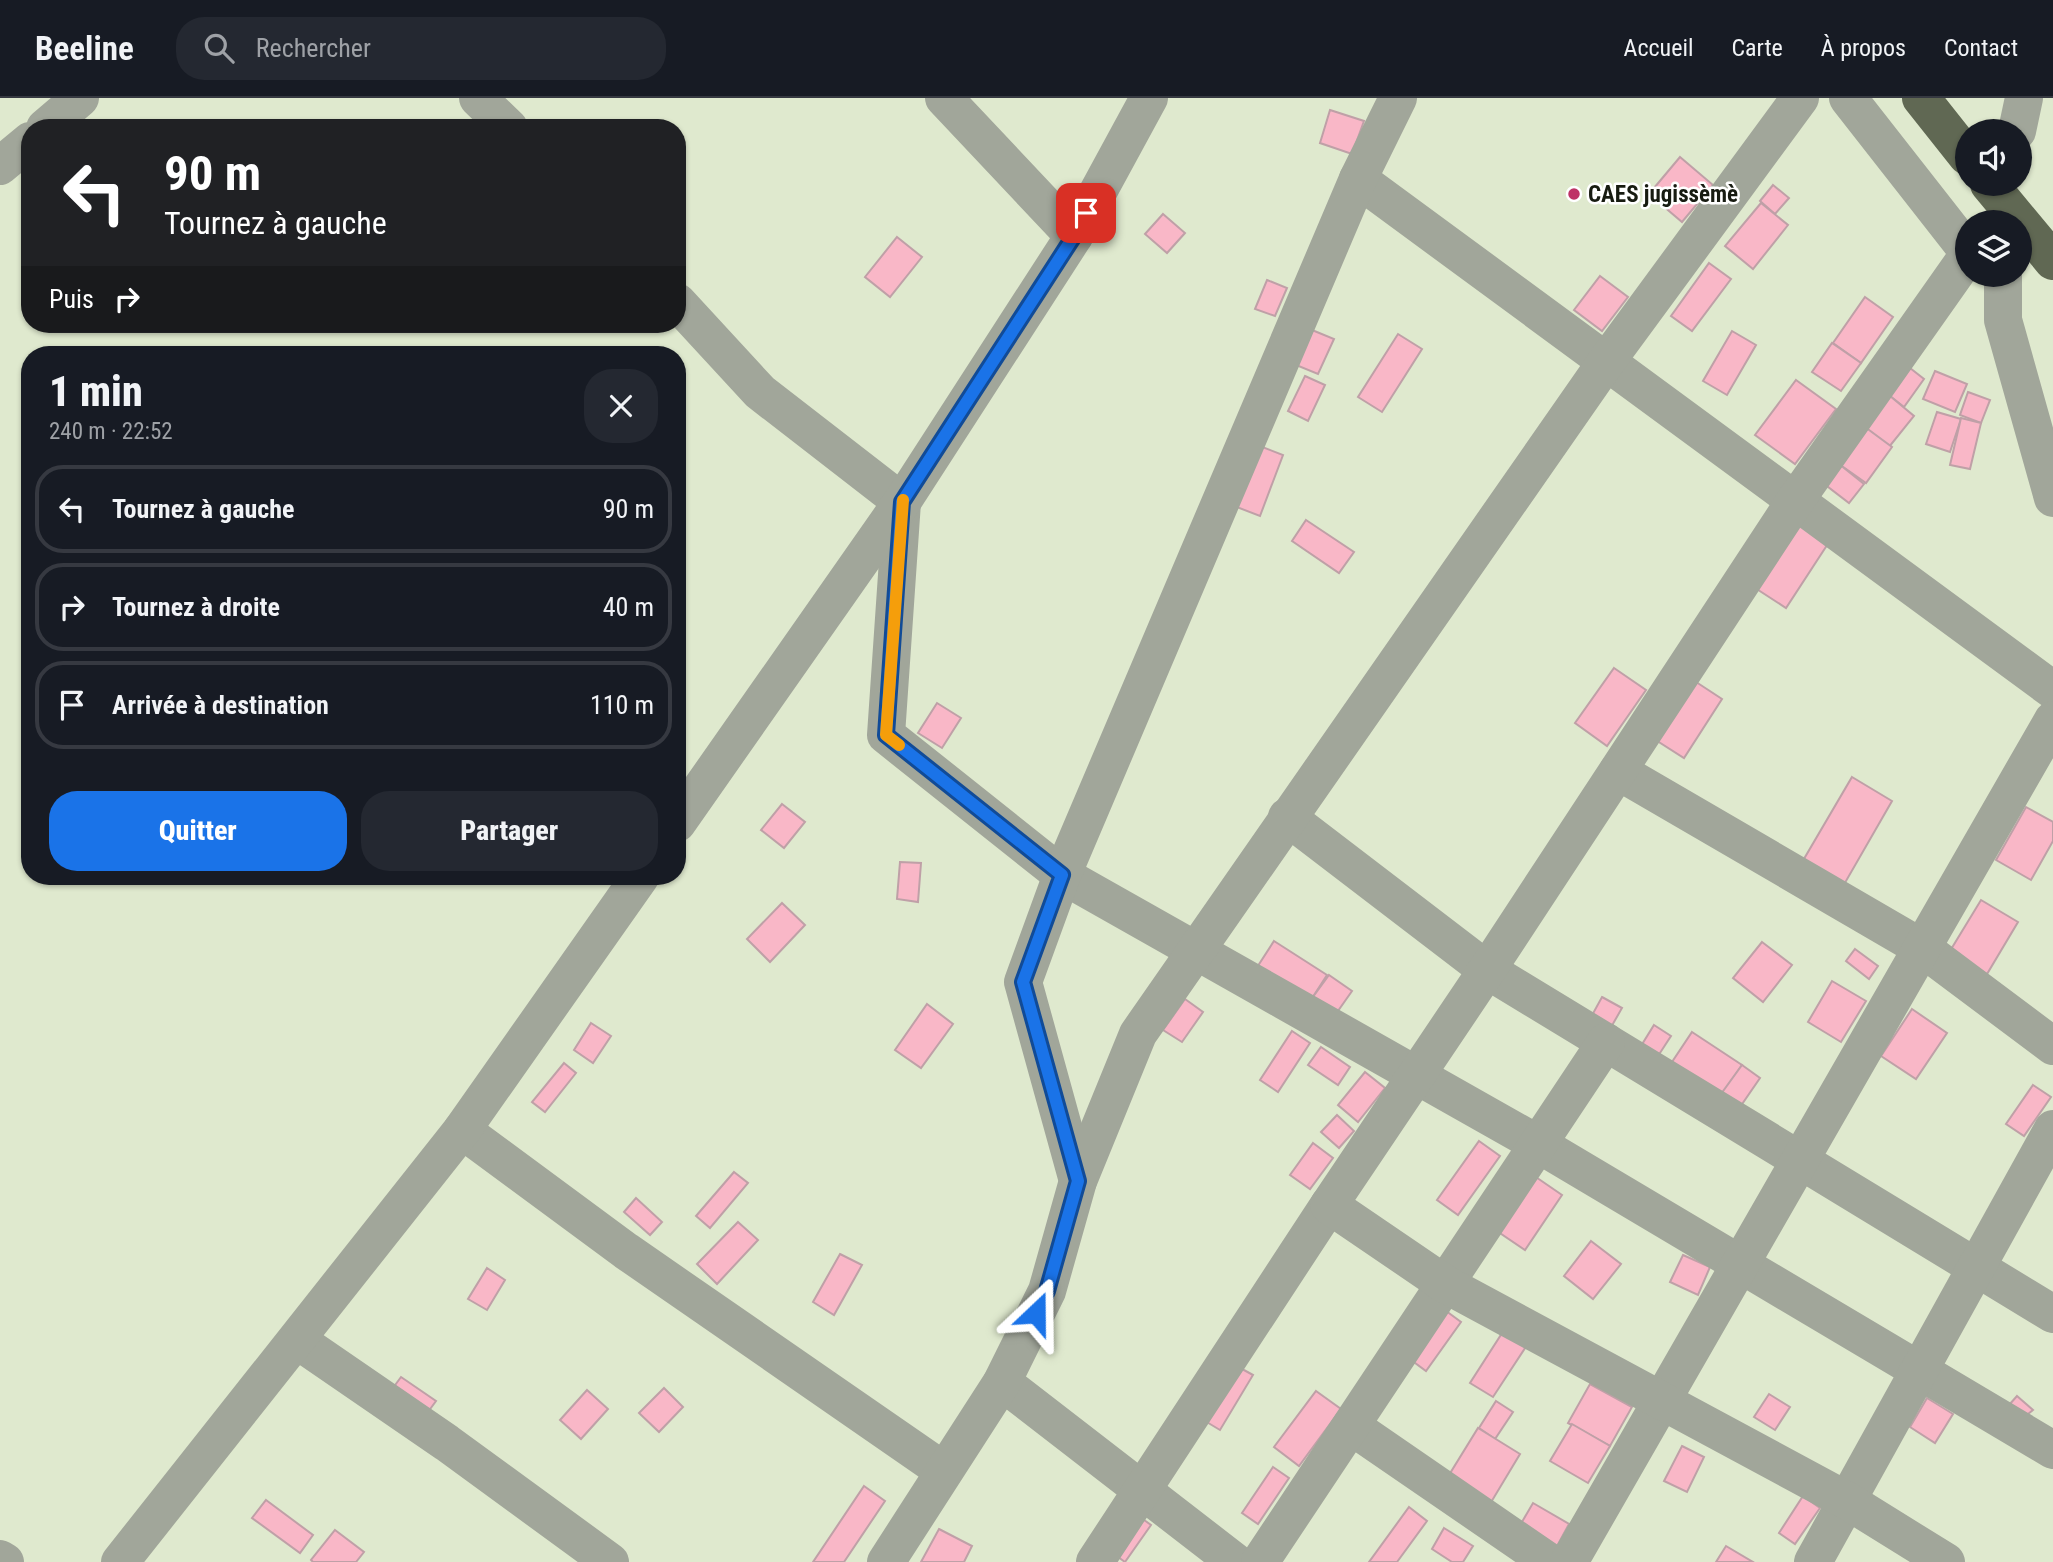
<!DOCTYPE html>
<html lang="fr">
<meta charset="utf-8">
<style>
body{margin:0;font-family:"Roboto Condensed",sans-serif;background:#242831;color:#f1f3f6;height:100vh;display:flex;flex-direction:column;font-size:26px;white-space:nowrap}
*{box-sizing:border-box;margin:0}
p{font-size:23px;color:#9ea1a6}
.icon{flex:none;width:38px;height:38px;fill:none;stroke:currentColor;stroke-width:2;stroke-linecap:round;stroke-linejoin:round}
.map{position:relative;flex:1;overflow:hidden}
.details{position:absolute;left:21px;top:248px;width:665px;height:539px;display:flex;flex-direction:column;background:#171b24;border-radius:28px;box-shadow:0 2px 5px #0004}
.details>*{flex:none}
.banner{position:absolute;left:21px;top:21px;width:665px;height:214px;border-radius:28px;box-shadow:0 2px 5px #0004;background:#202124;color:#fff;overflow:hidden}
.buttons{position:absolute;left:1955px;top:21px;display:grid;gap:14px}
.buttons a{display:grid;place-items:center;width:77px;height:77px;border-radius:50%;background:#171b24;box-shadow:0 2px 5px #0004;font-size:35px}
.pin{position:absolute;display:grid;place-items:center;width:60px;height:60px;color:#fff;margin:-30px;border-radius:14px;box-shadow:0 4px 10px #0006}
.me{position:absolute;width:77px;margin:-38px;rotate:23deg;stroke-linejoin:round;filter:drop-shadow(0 0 5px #0008)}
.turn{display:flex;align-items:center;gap:24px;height:147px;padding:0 28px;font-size:32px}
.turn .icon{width:91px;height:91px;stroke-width:2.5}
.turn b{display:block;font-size:49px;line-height:60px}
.then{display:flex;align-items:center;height:66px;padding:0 28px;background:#0003;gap:14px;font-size:26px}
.round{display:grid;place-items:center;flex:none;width:74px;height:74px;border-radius:28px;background:#242831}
.headline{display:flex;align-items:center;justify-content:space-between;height:119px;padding:0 28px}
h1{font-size:42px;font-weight:800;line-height:52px}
.action{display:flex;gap:14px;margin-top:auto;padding:14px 28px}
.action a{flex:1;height:80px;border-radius:28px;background:#1a73e8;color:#fff;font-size:28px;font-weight:800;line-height:80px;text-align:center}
.action a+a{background:#242831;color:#f1f3f6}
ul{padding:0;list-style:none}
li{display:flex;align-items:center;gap:21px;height:88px;margin:0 14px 10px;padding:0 14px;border:4px solid #363941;border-radius:28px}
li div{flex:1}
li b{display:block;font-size:26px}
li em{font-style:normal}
header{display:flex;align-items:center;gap:42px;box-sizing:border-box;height:98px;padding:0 35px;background:#171b24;border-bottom:2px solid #363941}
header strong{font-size:33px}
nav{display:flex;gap:38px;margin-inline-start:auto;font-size:24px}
.search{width:490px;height:63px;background:#242831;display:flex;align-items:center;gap:18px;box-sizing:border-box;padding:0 24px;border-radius:28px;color:#9ea1a6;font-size:26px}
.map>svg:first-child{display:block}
</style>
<header>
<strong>Beeline</strong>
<div class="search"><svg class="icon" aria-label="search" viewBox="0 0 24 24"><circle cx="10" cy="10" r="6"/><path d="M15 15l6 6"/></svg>Rechercher</div>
<nav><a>Accueil</a><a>Carte</a><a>À propos</a><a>Contact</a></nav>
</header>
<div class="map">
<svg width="2053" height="1464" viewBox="0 0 2053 1464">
<rect width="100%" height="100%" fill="#dfe9ce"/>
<g fill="#f9b7c7" stroke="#bfa0a7" stroke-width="2">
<path d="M1330,12l34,11 -12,33 -32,-11z"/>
<path d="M1680,59l33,28 -31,37 -33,-28z"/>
<path d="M1773,87l16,13 -14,16 -15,-13z"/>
<path d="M1761,105l27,22 -35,44 -28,-23z"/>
<path d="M1163,116l22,19 -18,20 -22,-19z"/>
<path d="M897,139l25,20 -32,40 -25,-20z"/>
<path d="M1709,165l22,16 -39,52 -21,-15z"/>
<path d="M1600,178l28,21 -26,34 -28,-21z"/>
<path d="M1267,182l20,8 -12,28 -20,-7z"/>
<path d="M1865,199l28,20 -32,46 -28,-20z"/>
<path d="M1312,232l22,9 -16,35 -22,-9z"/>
<path d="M1732,233l24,14 -29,50 -24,-14z"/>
<path d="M1398,236l24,15 -40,63 -24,-15z"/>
<path d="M1832,245l29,20 -20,28 -29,-19z"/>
<path d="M1910,270l14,11 -20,28 -14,-11z"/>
<path d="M1935,273l32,13 -12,28 -32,-13z"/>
<path d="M1305,278l20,9 -17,36 -20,-10z"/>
<path d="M1796,282l40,29 -41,55 -40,-29z"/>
<path d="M1968,294l22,8 -9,23 -21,-8z"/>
<path d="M1890,298l24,20 -25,31 -24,-20z"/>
<path d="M1937,314l24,7 -11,33 -24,-8z"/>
<path d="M1961,320l20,5 -11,46 -20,-4z"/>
<path d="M1865,329l27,20 -26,36 -27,-19z"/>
<path d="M1252,345l31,12 -23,61 -31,-12z"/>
<path d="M1839,366l25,20 -15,19 -26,-20z"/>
<path d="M1797,413l36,25 -47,72 -37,-24z"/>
<path d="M1306,422l48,32 -15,21 -47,-32z"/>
<path d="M1614,570l32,22 -39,56 -32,-23z"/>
<path d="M1690,580l32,21 -38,59 -33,-21z"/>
<path d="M937,605l24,15 -19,30 -24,-15z"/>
<path d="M1852,679l40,24 -50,87 -41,-24z"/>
<path d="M782,706l23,18 -21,26 -23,-18z"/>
<path d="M2026,709l27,15v19l-22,39 -35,-20z"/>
<path d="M900,764l21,1 -3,39 -21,-3z"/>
<path d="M1981,802l37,22 -31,52 -37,-23z"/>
<path d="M782,805l23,22 -35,37 -23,-23z"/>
<path d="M1274,843l53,34 -20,31 -53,-34z"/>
<path d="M1762,844l30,23 -29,37 -30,-24z"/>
<path d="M1855,851l23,17 -9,13 -23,-18z"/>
<path d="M1329,877l23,16 -19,27 -23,-17z"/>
<path d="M1832,883l34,20 -25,41 -33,-20z"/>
<path d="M1602,899l20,11 -12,21 -20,-10z"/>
<path d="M1185,901l18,13 -21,30 -19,-12z"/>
<path d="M927,906l26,20 -32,44 -26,-18z"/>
<path d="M1912,911l35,24 -31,46 -35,-23z"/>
<path d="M591,925l20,13 -18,27 -19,-13z"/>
<path d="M1654,927l17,11 -13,20 -17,-10z"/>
<path d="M1292,933l18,12 -32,49 -18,-12z"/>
<path d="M1692,934l50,33 -20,30 -50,-33z"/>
<path d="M1321,949l29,20 -12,18 -30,-20z"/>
<path d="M564,965l12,10 -31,39 -13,-10z"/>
<path d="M1742,967l18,13 -20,29 -19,-13z"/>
<path d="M1365,974l20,16 -27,34 -20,-17z"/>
<path d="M2033,987l18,12 -27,39 -18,-12z"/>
<path d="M1337,1017l17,16 -15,17 -18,-16z"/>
<path d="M1479,1043l21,15 -42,59 -21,-15z"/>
<path d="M1313,1045l20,15 -23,31 -20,-14z"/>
<path d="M734,1074l14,11 -38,45 -14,-12z"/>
<path d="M1530,1075l32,22 -37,55 -34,-23z"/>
<path d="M636,1100l26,24 -12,13 -26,-23z"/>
<path d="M738,1124l20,18 -41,44 -20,-20z"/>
<path d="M1591,1143l30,23 -28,35 -29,-23z"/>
<path d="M840,1156l22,11 -28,50 -21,-13z"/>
<path d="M1683,1157l27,12 -12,28 -28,-13z"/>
<path d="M487,1170l18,12 -18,30 -19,-11z"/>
<path d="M1438,1207l23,17 -35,49 -23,-17z"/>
<path d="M1506,1229l23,15 -36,55 -23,-14z"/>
<path d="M1233,1266l20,11 -33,55 -20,-12z"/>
<path d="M401,1279l35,24 -11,15 -35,-24z"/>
<path d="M1590,1286l42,23 -22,39 -42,-23z"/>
<path d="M664,1290l19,19 -24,25 -20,-19z"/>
<path d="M587,1292l21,19 -27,30 -21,-19z"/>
<path d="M1316,1293l25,18 -42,57 -25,-19z"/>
<path d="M1769,1296l21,13 -15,23 -21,-13z"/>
<path d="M2017,1298l16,14 -10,8 -14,-13z"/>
<path d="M1927,1300l26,16 -18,29 -25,-16z"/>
<path d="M1496,1303l17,11 -18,27 -16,-11z"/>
<path d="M1572,1326l38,22 -22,37 -38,-22z"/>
<path d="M1478,1330l42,26 -36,60 -43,-26z"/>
<path d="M1682,1348l22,11 -17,35 -23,-11z"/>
<path d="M1273,1369l16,11 -31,46 -16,-11z"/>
<path d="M864,1388l21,15 -41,61h-31z"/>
<path d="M1803,1398l17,12 -25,36 -16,-11z"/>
<path d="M266,1402l47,35 -13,18 -48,-35z"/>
<path d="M1533,1405l36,21 -13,24 -37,-21z"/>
<path d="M1409,1409l18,14 -30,41h-28z"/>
<path d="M1133,1414l18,13 -26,37 -18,-13z"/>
<path d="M1444,1430l29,18 -10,16h-11l-20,-13z"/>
<path d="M939,1431l33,17 -8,16h-43z"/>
<path d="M335,1432l29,22 -8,10h-43l-2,-2z"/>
<path d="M1726,1448l27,16h-37z"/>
</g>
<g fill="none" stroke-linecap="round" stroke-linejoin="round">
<g stroke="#a1a69a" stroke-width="38">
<path d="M478,0l31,30"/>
<path d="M944,0l130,138"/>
<path d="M1848,0l119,152"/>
<path d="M45,30l35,-30"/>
<path d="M0,68l30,-25"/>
<path d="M1358,81l695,511"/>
<path d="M2003,177v45l50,178"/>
<path d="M677,204l83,90 142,110 -16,233 176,140 476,269 515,306"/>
<path d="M1618,673l304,177 131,98"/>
<path d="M1287,719l200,153 566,344"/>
<path d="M677,725l225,-321 172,-266 75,-138"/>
<path d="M462,1032l164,121 318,220"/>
<path d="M1078,1083l-55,-199 39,-107 296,-696 40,-81"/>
<path d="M297,1242l150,103 163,119"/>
<path d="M1002,1284l233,180"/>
<path d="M1351,1328l198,136"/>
<path d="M0,1461l5,3"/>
<path d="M120,1464l342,-432 178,-253"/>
<path d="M886,1464l116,-180 45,-91 31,-110 60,-147 468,-672 194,-264"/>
<path d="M1095,1464l234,-357"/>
<path d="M1260,1464l346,-520"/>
<path d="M1569,1464l484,-842"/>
<path d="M1813,1464l240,-433"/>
<path d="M1946,1464l-100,-62 -401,-216 -116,-79 158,-235 308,-469 172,-244"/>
</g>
<path stroke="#a1a69a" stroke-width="38" d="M2017,33l7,-33"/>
<g stroke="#606853" stroke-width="38">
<path d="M1921,0l46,58"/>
<path d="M1989,86l64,77"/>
</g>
</g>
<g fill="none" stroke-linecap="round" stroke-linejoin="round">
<defs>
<path id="route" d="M1036,1215l11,-22 31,-110 -55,-199 39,-107 -176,-140 16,-233 172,-266 12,-23"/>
</defs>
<use href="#route" stroke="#114b97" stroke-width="18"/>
<use href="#route" stroke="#1a73e8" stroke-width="12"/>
<path stroke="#f59e0b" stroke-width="12" d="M899,647l-13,-10 17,-235"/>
</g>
<circle fill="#be3266" stroke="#fff" stroke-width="2.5" cx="1574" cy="96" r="7"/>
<g text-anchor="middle" stroke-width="5" stroke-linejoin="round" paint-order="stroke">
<g font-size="23" font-weight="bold" fill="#171b11" stroke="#fff" text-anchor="start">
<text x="1588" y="104">CAES jugissèmè</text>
</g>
</g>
</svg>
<div class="buttons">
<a><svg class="icon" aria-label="sound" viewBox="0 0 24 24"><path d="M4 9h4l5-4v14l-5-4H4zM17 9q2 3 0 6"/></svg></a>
<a><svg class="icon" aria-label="layers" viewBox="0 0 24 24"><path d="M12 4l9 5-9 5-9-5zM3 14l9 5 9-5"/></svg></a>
</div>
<div class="pin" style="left:1086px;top:115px;background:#d93025"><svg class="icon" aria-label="arrive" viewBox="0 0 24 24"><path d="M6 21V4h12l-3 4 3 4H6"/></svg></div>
<svg class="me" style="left:1036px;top:1215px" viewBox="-20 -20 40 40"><path d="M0-17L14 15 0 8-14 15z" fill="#1a73e8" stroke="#fff" stroke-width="4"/></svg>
<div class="banner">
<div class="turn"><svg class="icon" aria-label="left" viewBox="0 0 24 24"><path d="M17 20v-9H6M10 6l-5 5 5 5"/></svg><div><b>90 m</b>Tournez à gauche</div></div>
<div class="then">Puis<svg class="icon" aria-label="right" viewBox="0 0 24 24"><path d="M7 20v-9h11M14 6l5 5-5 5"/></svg></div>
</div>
<section class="details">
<div class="headline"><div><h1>1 min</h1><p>240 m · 22:52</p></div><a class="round"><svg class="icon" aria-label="close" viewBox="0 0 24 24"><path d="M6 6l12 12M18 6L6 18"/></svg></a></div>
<ul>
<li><svg class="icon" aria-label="left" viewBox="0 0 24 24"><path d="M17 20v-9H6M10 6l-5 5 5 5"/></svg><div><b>Tournez à gauche</b></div><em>90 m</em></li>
<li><svg class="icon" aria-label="right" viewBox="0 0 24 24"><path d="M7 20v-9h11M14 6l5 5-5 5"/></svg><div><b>Tournez à droite</b></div><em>40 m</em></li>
<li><svg class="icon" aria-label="arrive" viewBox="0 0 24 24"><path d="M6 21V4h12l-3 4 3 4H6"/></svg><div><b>Arrivée à destination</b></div><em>110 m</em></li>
</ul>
<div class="action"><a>Quitter</a><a>Partager</a></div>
</section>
</div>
